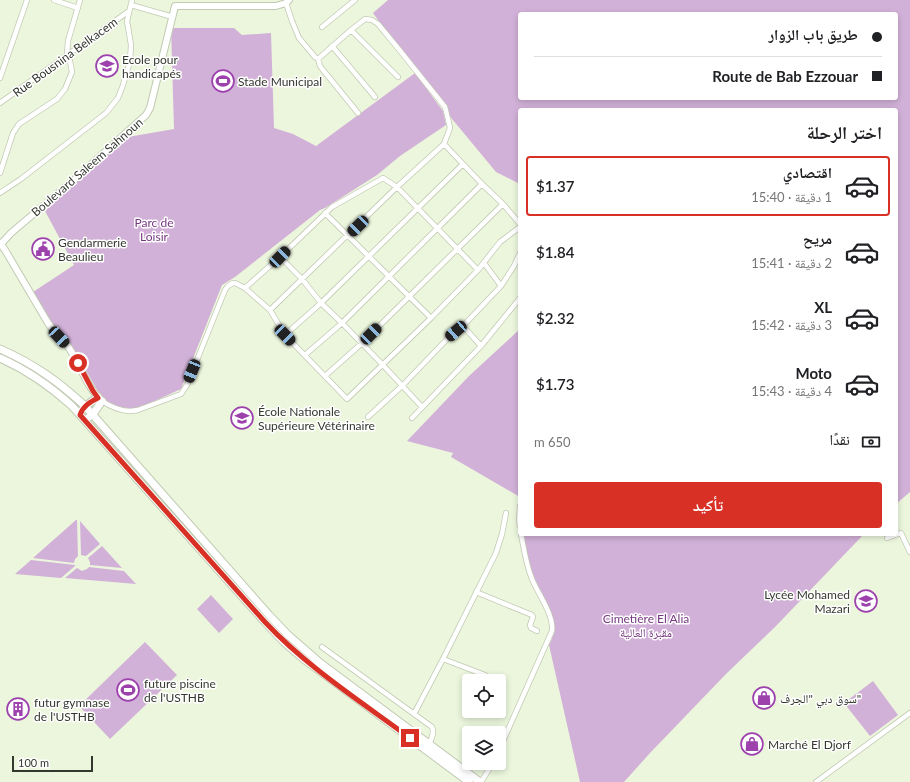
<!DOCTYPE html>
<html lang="ar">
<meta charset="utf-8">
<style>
:root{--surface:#fff;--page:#f2f2f2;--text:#202124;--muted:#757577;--line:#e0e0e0;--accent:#d93025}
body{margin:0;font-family:Lato,"Noto Naskh Arabic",sans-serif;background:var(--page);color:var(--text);direction:rtl;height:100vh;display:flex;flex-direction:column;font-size:15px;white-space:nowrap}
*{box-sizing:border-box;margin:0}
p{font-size:13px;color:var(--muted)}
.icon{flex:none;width:22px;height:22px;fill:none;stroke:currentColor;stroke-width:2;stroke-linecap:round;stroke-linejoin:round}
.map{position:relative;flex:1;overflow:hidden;direction:ltr}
.side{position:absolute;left:518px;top:108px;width:380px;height:428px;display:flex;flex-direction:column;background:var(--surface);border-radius:4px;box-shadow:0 2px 6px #0003;direction:rtl}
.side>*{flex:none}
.hud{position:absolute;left:518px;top:12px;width:380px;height:88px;border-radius:4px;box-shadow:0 2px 6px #0003;direction:rtl;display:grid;align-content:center;height:88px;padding:0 16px;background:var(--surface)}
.tools{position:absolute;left:462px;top:674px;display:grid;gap:8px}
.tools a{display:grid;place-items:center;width:44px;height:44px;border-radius:4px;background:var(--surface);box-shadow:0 2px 6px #0003;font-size:20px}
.scale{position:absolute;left:12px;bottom:10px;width:81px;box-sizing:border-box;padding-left:4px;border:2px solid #35382f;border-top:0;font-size:11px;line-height:14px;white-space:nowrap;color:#35382f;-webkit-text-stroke:3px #fff;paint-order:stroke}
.end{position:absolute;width:18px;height:18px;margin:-9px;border:5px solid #d93025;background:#fff;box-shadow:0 0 0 2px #fff}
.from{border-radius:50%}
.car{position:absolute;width:12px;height:24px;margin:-12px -6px;border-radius:5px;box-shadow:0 0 3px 1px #0007;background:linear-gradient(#222 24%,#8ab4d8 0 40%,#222 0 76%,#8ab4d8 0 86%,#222 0)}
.hud b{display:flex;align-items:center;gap:14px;height:38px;font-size:15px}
.hud b+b{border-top:1px solid var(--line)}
.hud i{width:10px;height:10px;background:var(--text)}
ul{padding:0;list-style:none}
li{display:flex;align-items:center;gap:12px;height:60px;margin:0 8px 6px;padding:0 8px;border:2px solid transparent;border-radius:4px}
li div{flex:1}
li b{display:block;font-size:15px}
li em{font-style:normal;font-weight:600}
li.active{border-color:var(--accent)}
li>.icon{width:36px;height:36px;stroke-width:1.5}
h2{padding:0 16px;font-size:18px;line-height:48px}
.pay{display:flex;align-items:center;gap:10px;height:44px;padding:0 16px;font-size:15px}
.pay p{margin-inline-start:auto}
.cta{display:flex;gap:8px;margin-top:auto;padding:8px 16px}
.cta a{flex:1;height:46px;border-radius:4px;background:var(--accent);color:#fff;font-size:16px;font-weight:600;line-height:46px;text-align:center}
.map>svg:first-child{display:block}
.green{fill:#d2b1d8;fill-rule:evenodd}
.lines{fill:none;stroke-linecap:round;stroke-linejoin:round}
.street-casing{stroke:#c1cab3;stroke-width:6}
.secondary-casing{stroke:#c1cab3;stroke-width:8}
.primary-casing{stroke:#c1cab3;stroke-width:9}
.street{stroke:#fff;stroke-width:4.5}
.secondary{stroke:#fff;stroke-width:6}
.primary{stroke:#fff;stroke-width:7}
.route{stroke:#d93025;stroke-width:5}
.labels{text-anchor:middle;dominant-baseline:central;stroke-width:3;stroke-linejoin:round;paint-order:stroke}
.street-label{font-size:12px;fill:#35382f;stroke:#fff}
.poi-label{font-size:12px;fill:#35382f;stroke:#fff;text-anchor:start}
.park-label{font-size:12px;fill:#753880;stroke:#fff}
</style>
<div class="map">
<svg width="910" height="782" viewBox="0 0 910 782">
<rect width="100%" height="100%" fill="#ecf6dd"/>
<!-- green -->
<path class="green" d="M388,0H910V492L896,504V110H520V184L496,172L428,90L373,13ZM520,14H896V98H520Z
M171,28H234L242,35L271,33L274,128L293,134L316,146L415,73L443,111L446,125L400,156L377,175L325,208L320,210L235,277L222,285L181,389L139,408L126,411L104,401L67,339L59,337L33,292L74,265L45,211L122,138L174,129Z
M519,330H520V497L451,457L453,453L407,441L469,376Z
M76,520H77L78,556L75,559L74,563L33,558Z
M80,521L100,544L86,556L81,555Z
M523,534H864L776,626L726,674L650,753L624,782H580L549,645C553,638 554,632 554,624L531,574Z
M102,546L122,568L90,565V562L88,558Z
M31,560L75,565V566L61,578L15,574Z
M89,567L124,571L136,584L65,578L77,568L82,571L87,569Z
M211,595L233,619L219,633L197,609Z
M145,642L177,675L110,739L79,706Z
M873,681L898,715L870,736L844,703Z"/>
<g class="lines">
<!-- street casing -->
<g class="street-casing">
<path id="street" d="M54,0L78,8
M131,5L173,17
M322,27L355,0
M351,30L398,77
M332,46L375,97
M318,59L320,66L323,70L358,113
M0,78L27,0
M0,103L129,11
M444,144L482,184L503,204L520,224
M0,173L13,133L19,124L57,99L65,89L72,72L70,61L67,54L68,41L80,0
M0,193L21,179L106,113L118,98L123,85L130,61L131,45L127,21L132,0
M325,213L431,318
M280,257L302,279L321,303L342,323L382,364L422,407
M484,263L501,286
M245,288L280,257L332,207L383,178L397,187L478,270
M270,310L397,187L444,144L450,128L448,119L445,107L397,47L378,24L372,20L365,19L351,30L318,59L315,57L299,38L292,21L286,3
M463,326L481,346
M285,335L321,303L463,164
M305,355L342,323L482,184
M325,376L361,344L503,204
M102,401C114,409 125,413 138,410L181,394L187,385L225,290L228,286L233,283H235L245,288L270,310L285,335L347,399L431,318L478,270L500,242L520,227
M368,417L403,385L450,336L463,326L501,286L514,266L520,253
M412,418L481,346L520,298
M520,506L519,521L520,526
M887,538L901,533L910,552
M476,592L532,615L533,617L530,625L531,628L537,631
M322,647L432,727C435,733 431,739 429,745
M443,659L485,675
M414,714L443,659L496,553L502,534L506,513
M499,750L552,631C554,615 538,594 532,579C526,565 524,549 521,534
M481,782L493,763
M816,782L910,713"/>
</g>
<!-- secondary casing -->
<g class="secondary-casing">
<path id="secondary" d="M0,243L5,250L48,323C54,332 63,339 69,348C80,364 86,386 100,399
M1,244L11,233L75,179L146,115L150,108L175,6H276L286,3L289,0"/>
</g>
<!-- primary casing -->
<g class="primary-casing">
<path id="primary" d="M0,349C34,364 58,381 85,406L269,615L288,635L319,662L480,782
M0,358C27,370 50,386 72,406L265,622L284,642L305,660L469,782
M82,410L87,405L98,397
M89,417L93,414L102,401"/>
</g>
<!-- street -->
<use href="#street" class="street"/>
<!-- secondary -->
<use href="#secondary" class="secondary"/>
<!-- primary -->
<use href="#primary" class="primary"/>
</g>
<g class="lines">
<!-- route -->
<path class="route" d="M78,363L93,391L98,398C90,402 83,406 80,415L265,622C307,667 360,701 410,738"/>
</g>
<!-- icons -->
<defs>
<g id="school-ring" transform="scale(1.15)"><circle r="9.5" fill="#fff" stroke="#9d42ad" stroke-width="1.5"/><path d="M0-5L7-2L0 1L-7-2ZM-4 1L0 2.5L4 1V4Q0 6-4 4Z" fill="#9d42ad"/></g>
<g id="stadium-ring" transform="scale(1.15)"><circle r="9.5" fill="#fff" stroke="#9d42ad" stroke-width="1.5"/><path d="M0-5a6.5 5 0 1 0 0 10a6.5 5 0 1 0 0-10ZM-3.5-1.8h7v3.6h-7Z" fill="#9d42ad"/></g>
<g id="civic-ring" transform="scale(1.15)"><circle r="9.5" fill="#fff" stroke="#9d42ad" stroke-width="1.5"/><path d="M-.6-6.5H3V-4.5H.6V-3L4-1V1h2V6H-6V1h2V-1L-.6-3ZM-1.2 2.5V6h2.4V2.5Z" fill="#9d42ad"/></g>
<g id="university-ring" transform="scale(1.15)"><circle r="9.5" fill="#fff" stroke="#9d42ad" stroke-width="1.5"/><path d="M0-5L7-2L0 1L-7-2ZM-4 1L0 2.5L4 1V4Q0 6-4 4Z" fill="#9d42ad"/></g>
<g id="shop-ring" transform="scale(1.15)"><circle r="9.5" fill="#fff" stroke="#9d42ad" stroke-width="1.5"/><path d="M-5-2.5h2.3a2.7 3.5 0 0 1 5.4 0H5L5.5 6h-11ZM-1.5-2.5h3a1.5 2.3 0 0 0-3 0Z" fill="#9d42ad"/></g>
<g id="building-ring" transform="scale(1.15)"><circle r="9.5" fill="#fff" stroke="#9d42ad" stroke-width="1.5"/><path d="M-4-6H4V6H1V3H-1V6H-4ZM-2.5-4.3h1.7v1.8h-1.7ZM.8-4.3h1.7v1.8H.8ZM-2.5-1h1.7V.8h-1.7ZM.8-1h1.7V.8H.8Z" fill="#9d42ad"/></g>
</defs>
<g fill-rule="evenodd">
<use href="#school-ring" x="107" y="66"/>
<use href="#stadium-ring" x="223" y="81"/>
<use href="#civic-ring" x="43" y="249"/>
<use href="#university-ring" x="242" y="418"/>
<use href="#school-ring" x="866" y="601"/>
<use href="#stadium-ring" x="128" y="690"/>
<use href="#shop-ring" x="764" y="698"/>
<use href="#building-ring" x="18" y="709"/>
<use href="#shop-ring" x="752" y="744"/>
</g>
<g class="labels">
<!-- street labels -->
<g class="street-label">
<text transform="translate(65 57) rotate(-36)">Rue Bousnina Belkacem</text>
<text transform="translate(87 167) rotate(-41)">Boulevard Saleem Sahnoun</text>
</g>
<!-- poi labels -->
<g class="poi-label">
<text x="122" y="59">Ecole pour<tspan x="122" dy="14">handicapés</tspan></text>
<text x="238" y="81">Stade Municipal</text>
<text x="58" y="242">Gendarmerie<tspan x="58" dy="14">Beaulieu</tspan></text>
<text x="258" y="411">École Nationale<tspan x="258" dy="14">Supérieure Vétérinaire</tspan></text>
<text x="850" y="594" text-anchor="end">Lycée Mohamed<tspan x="850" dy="14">Mazari</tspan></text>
<text x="144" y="683">future piscine<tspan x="144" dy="14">de l'USTHB</tspan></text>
<text x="780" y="698">سوق دبي "الجرف"</text>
<text x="34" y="702">futur gymnase<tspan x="34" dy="14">de l'USTHB</tspan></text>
<text x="768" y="744">Marché El Djorf</text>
</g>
<!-- park labels -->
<g class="park-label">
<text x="154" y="222">Parc de<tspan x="154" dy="14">Loisir</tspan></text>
<text x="646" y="618">Cimetière El Alia<tspan x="646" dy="14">مقبرة العالية</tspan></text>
</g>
</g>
</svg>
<div class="tools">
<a><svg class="icon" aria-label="locate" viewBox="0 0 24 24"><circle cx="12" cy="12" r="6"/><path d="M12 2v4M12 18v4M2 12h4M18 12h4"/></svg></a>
<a><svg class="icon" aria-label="layers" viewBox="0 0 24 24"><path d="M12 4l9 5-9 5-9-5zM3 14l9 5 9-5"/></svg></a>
</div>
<div class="scale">100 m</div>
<i class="end from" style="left:78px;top:363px"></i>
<i class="end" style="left:410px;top:738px"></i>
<i class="car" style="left:358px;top:226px;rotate:226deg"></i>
<i class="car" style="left:280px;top:257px;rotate:45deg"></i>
<i class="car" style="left:456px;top:331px;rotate:229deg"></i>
<i class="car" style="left:371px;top:334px;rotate:45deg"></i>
<i class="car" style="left:285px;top:335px;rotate:136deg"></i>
<i class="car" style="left:59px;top:337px;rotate:137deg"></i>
<i class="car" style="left:192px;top:371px;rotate:202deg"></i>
<div class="hud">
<b><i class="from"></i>طريق باب الزوار</b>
<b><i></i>Route de Bab Ezzouar</b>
</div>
<section class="side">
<h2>اختر الرحلة</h2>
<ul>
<li class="active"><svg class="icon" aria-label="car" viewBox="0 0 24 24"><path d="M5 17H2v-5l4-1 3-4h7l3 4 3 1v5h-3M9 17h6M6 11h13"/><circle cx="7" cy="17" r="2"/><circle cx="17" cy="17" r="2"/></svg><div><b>اقتصادي</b><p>1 دقيقة · 15:40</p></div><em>$1.37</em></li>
<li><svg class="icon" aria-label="car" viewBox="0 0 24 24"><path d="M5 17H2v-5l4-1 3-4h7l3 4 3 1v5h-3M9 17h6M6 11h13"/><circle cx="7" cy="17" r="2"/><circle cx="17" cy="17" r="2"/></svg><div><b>مريح</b><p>2 دقيقة · 15:41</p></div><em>$1.84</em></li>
<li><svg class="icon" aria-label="car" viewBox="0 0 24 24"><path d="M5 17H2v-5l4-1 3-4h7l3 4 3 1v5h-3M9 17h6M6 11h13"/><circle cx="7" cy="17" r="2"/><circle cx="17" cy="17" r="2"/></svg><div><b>XL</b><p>3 دقيقة · 15:42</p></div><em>$2.32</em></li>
<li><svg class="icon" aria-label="car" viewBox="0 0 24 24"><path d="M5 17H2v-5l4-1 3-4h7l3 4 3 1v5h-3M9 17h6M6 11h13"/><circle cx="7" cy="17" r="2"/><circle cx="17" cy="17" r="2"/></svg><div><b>Moto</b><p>4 دقيقة · 15:43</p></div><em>$1.73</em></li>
</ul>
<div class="pay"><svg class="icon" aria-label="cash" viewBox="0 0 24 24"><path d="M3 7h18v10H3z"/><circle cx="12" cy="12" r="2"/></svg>نقدًا<p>650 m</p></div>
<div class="cta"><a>تأكيد</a></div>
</section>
</div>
